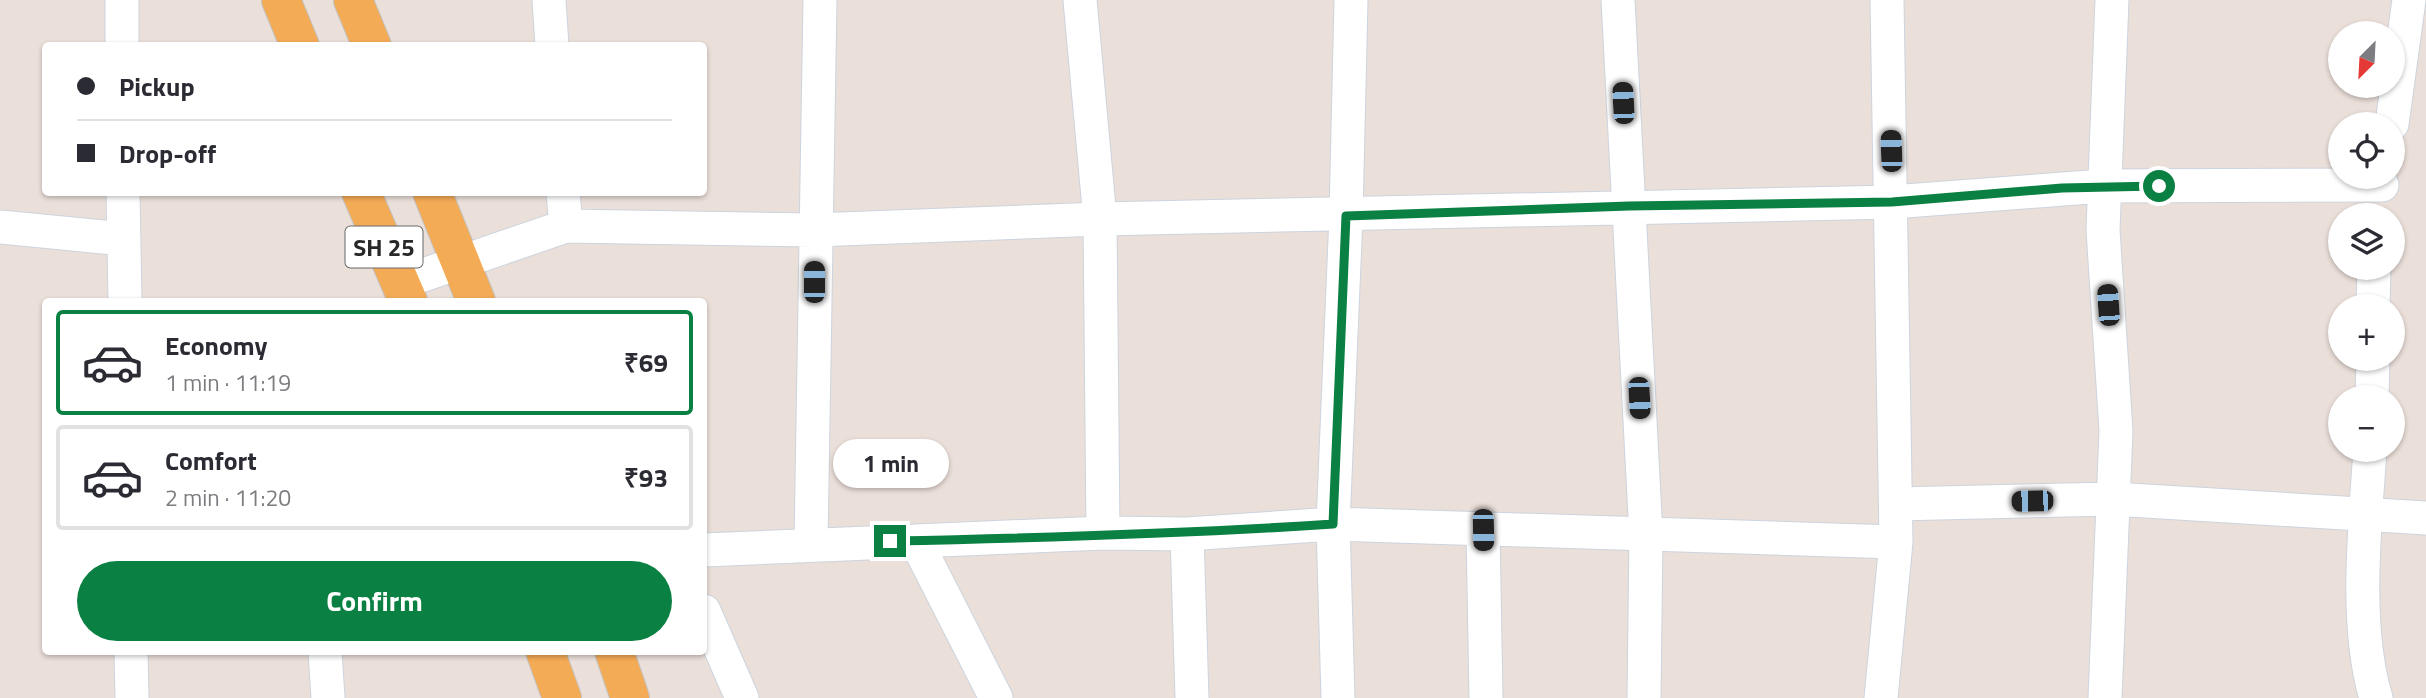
<!DOCTYPE html>
<meta charset="utf-8">
<style>
:root{--surface:#fff;--page:#f2f2f3;--text:#2b2b33;--muted:#7c7c81;--line:#e1e1e2;--accent:#0b8043}
body{margin:0;font-family:"Titillium Web",sans-serif;background:var(--page);color:var(--text);height:100vh;display:flex;flex-direction:column;font-size:26px;white-space:nowrap}
*{box-sizing:border-box;margin:0}
p{font-size:23px;color:var(--muted)}
.icon{flex:none;width:38px;height:38px;fill:none;stroke:currentColor;stroke-width:2;stroke-linecap:round;stroke-linejoin:round}
.map{position:relative;flex:1;overflow:hidden}
.side{position:absolute;left:42px;top:298px;width:665px;height:357px;display:flex;flex-direction:column;background:var(--surface);border-radius:7px;box-shadow:0 2px 5px #0004}
.side>*{flex:none}
.top-card{position:absolute;left:42px;top:42px;width:665px;height:154px;border-radius:7px;box-shadow:0 2px 5px #0004;display:grid;align-content:center;height:154px;padding:0 35px;background:var(--surface)}
.needle{width:46px;rotate:204deg}
.tools{position:absolute;left:2328px;top:21px;display:grid;gap:14px}
.tools a{display:grid;place-items:center;width:77px;height:77px;border-radius:50%;background:var(--surface);box-shadow:0 2px 5px #0004;font-size:35px}
.end{position:absolute;width:32px;height:32px;margin:-16px;border:9px solid #0b8043;background:#fff;box-shadow:0 0 0 4px #fff}
.from{border-radius:50%}
.bubble{position:absolute;height:49px;border-radius:24px;background:var(--surface);box-shadow:0 2px 5px #0004;font-size:23px;font-weight:700;line-height:49px;text-align:center}
.car{position:absolute;width:21px;height:42px;margin:-21px -10px;border-radius:9px;box-shadow:0 0 5px 2px #0007;background:linear-gradient(#222 24%,#8ab4d8 0 40%,#222 0 76%,#8ab4d8 0 86%,#222 0)}
.top-card b{display:flex;align-items:center;gap:24px;height:66px;font-size:26px}
.top-card b+b{border-top:2px solid var(--line)}
.top-card i{width:18px;height:18px;background:var(--text)}
ul{padding:12px 0 0;list-style:none}
li{display:flex;align-items:center;gap:21px;height:105px;margin:0 14px 10px;padding:0 21px;border:4px solid var(--line);border-radius:7px}
li div{flex:1}
li b{display:block;font-size:26px}
li em{font-style:normal;font-weight:700}
li.active{border-color:var(--accent)}
li>.icon{width:63px;height:63px;stroke-width:1.5}
.button{display:flex;gap:14px;margin-top:auto;padding:14px 35px}
.button a{flex:1;height:80px;border-radius:42px;background:var(--accent);color:#fff;font-size:28px;font-weight:700;line-height:80px;text-align:center}
.map>svg:first-child{display:block}
.lines{fill:none;stroke-linecap:round;stroke-linejoin:round}
.minor-casing{stroke:#ccd4de;stroke-width:35}
.primary-casing{stroke:#c3c3c3;stroke-width:40}
.minor{stroke:#fff;stroke-width:33}
.primary{stroke:#f4ab56;stroke-width:38}
.route{stroke:#0b8043;stroke-width:9}
.labels{text-anchor:middle;dominant-baseline:central;stroke-width:5;stroke-linejoin:round;paint-order:stroke}
.shield{fill:#fff;stroke:#686868;stroke-width:2}
.shield-label{font-size:24px;font-weight:bold;fill:#282828}
</style>
<div class="map">
<svg width="2426" height="698" viewBox="0 0 2426 698">
<rect width="100%" height="100%" fill="#ebdfd9"/>
<g class="lines">
<!-- minor casing -->
<g class="minor-casing">
<path id="minor" d="M122,0V46
M549,0L552,46
M1080,0L1100,219L1103,533
M1618,0L1646,535L1644,698
M2392,124L2409,0
M123,192L125,301
M563,192L566,226
M0,227L124,239
M400,283L566,226L814,230L1100,219L1892,202L2103,186L2382,185
M2373,306L2374,268
M2372,397L2373,359
M2370,450C2365,526 2354,625 2376,698
M1896,504L2113,499L2426,518
M1483,530L1486,698
M1187,534L1192,698
M916,541L1103,533L1187,534L1333,524L1896,542
M811,543L820,0
M704,550L916,541L996,698
M704,611L742,698
M131,651L132,698
M325,651L328,698
M1338,698L1333,524L1346,216L1351,0
M1881,698L1896,542L1887,0
M2105,698L2116,431L2103,230L2112,0"/>
</g>
<!-- primary casing -->
<g class="primary-casing">
<path id="primary" d="M281,0L300,46
M353,0L372,46
M361,192L408,301
M432,192L476,301
M545,651L562,698
M614,651L630,698"/>
</g>
<!-- minor -->
<use href="#minor" class="minor"/>
<!-- primary -->
<use href="#primary" class="primary"/>
</g>
<g class="lines">
<!-- route -->
<path class="route" d="M890,541C1037,538 1186,534 1333,524L1346,216L1629,206L1892,202L2062,188L2159,186"/>
</g>
<g class="labels">
<!-- shield labels -->
<rect class="shield" x="345.5" y="226.5" width="77" height="41" rx="5"/>
<g class="shield-label">
<text x="384" y="247">SH 25</text>
</g>
</g>
</svg>
<div class="tools">
<a><svg class="needle" viewBox="-14 -14 28 28"><path d="M0-13l5 13h-10z" fill="#e53935"/><path d="M0 13l5-13h-10z" fill="#7c7c81"/></svg></a>
<a><svg class="icon" aria-label="locate" viewBox="0 0 24 24"><circle cx="12" cy="12" r="6"/><path d="M12 2v4M12 18v4M2 12h4M18 12h4"/></svg></a>
<a><svg class="icon" aria-label="layers" viewBox="0 0 24 24"><path d="M12 4l9 5-9 5-9-5zM3 14l9 5 9-5"/></svg></a>
<a>+</a>
<a>−</a>
</div>
<i class="end from" style="left:2159px;top:186px"></i>
<i class="end" style="left:890px;top:541px"></i>
<div class="bubble" style="left:833px;top:439px;width:116px">1 min</div>
<i class="car" style="left:1623px;top:103px;rotate:357deg"></i>
<i class="car" style="left:1891px;top:151px;rotate:358deg"></i>
<i class="car" style="left:814px;top:282px;rotate:0deg"></i>
<i class="car" style="left:2108px;top:305px;rotate:356deg"></i>
<i class="car" style="left:1639px;top:398px;rotate:177deg"></i>
<i class="car" style="left:2032px;top:501px;rotate:269deg"></i>
<i class="car" style="left:1483px;top:530px;rotate:179deg"></i>
<div class="top-card">
<b><i class="from"></i>Pickup</b>
<b><i></i>Drop-off</b>
</div>
<section class="side">
<ul>
<li class="active"><svg class="icon" aria-label="car" viewBox="0 0 24 24"><path d="M5 17H2v-5l4-1 3-4h7l3 4 3 1v5h-3M9 17h6M6 11h13"/><circle cx="7" cy="17" r="2"/><circle cx="17" cy="17" r="2"/></svg><div><b>Economy</b><p>1 min · 11:19</p></div><em>₹69</em></li>
<li><svg class="icon" aria-label="car" viewBox="0 0 24 24"><path d="M5 17H2v-5l4-1 3-4h7l3 4 3 1v5h-3M9 17h6M6 11h13"/><circle cx="7" cy="17" r="2"/><circle cx="17" cy="17" r="2"/></svg><div><b>Comfort</b><p>2 min · 11:20</p></div><em>₹93</em></li>
</ul>
<div class="button"><a>Confirm</a></div>
</section>
</div>
